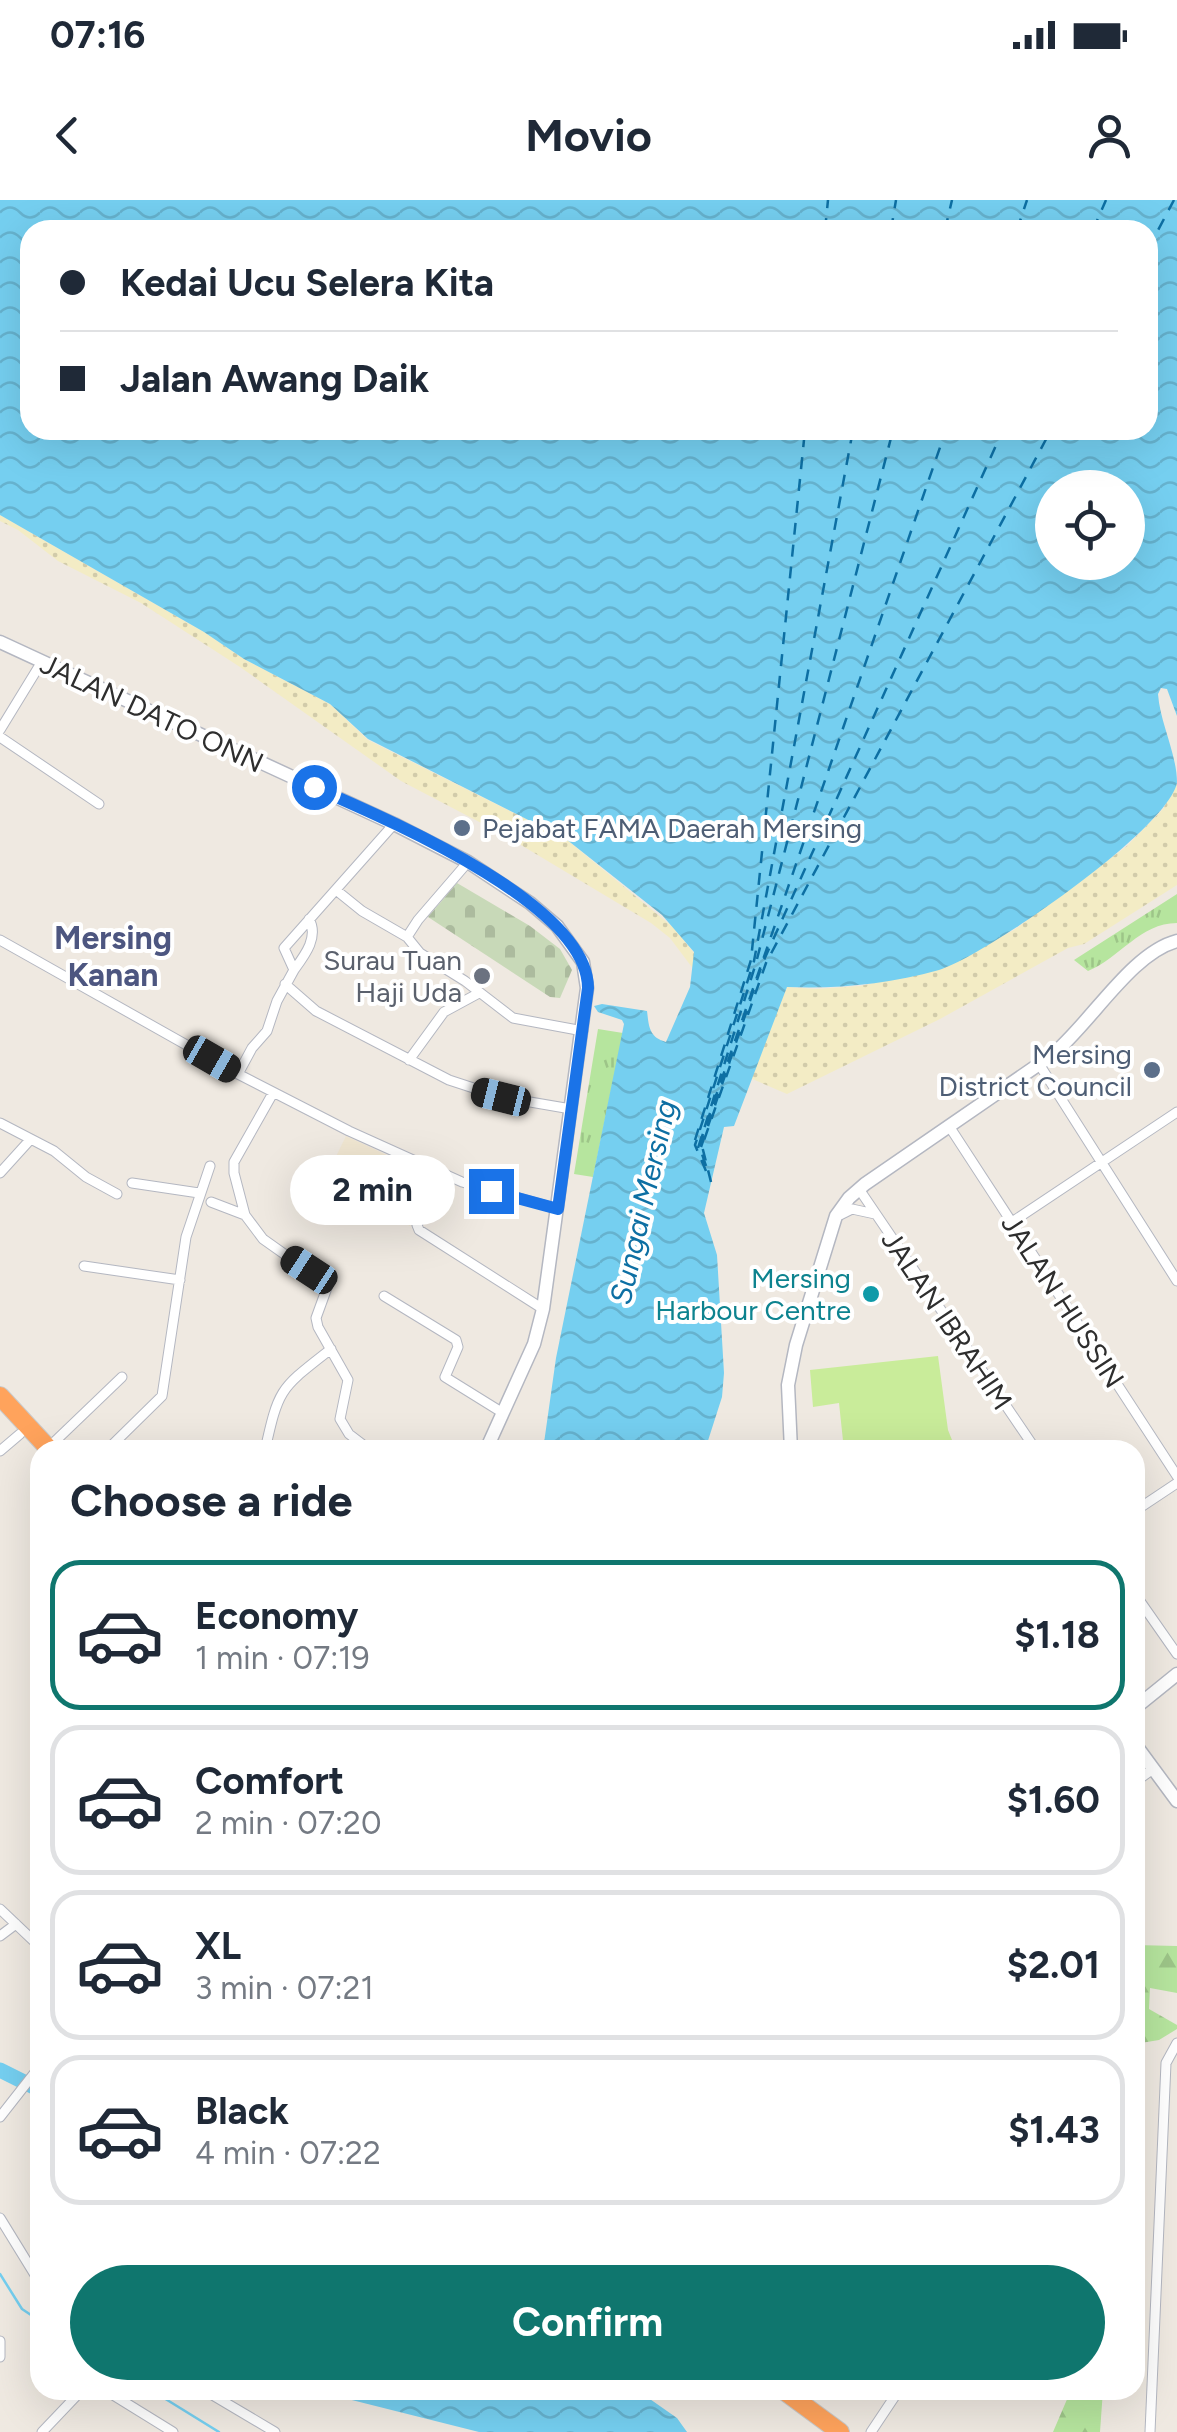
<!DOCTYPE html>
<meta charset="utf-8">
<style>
:root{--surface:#fff;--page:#f6f6f7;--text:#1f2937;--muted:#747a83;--line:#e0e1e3;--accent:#0f766e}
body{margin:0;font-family:Figtree,sans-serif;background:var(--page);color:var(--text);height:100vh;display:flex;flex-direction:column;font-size:38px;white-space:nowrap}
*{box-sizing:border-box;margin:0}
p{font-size:32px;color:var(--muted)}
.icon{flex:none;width:55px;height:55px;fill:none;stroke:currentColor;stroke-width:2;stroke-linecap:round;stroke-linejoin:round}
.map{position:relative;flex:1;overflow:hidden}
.drawer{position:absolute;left:30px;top:1240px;width:1115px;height:960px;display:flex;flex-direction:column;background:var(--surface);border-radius:30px;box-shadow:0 10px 40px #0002}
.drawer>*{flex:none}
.hud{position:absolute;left:20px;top:20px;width:1138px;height:220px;border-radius:30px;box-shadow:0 10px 40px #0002;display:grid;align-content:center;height:220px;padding:0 40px;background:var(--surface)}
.buttons{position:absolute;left:1035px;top:270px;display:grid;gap:20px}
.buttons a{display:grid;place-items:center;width:110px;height:110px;border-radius:50%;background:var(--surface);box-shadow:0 10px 40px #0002;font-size:50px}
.end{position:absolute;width:45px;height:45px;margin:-22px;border:12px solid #1a73e8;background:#fff;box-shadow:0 0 0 5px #fff}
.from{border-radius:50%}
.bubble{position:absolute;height:70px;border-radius:35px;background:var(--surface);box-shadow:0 10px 40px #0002;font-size:32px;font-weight:700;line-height:70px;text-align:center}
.car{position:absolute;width:30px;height:60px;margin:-30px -15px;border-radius:12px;box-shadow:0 0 8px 2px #0007;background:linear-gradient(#222 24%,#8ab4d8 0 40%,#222 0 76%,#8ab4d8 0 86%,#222 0)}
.hud b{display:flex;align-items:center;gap:35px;height:95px;font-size:38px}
.hud b+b{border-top:2px solid var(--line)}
.hud i{width:25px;height:25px;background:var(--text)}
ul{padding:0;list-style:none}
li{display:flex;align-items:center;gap:30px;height:150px;margin:0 20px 15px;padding:0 20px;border:5px solid var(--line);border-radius:30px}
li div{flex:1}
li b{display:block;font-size:38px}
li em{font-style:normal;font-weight:700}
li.active{border-color:var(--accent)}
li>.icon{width:90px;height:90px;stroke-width:1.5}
h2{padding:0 40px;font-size:45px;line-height:120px}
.action{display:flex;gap:20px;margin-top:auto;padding:20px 40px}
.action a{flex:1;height:115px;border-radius:60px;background:var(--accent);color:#fff;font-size:40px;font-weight:700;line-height:115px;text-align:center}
.status{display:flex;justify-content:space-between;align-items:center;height:70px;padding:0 50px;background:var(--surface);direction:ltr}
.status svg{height:28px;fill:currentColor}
header{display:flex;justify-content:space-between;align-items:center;height:130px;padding:0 40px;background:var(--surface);font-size:45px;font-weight:700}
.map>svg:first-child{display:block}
.education{fill:#f0e6d1}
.forest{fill:url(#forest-firs)}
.sand{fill:url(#sand-dots)}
.cemetery{fill:url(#cemetery-stones)}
.park{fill:url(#park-tufts)}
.pitch{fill:#c9ec9a}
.water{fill:url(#water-waves);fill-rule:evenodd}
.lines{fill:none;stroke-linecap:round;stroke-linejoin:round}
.stream{stroke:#75cff0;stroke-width:2.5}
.river{stroke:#75cff0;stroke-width:15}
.ferry{stroke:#0d6fa3;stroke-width:2.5;stroke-dasharray:12 10;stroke-linecap:butt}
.street-casing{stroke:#b4b7c1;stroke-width:11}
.secondary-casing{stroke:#b4b7c1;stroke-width:15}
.highway-casing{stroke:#c9c9c9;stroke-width:20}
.street{stroke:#fff;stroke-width:9}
.secondary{stroke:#fff;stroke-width:12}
.highway{stroke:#ffa35c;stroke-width:18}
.route{stroke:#1a73e8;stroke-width:12}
.service-dot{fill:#5c6f8a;stroke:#fff;stroke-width:4}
.worship-dot{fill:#6b7280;stroke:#fff;stroke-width:4}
.culture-dot{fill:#0f9aa8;stroke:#fff;stroke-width:4}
.labels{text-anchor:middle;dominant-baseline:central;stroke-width:8;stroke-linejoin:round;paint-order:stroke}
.street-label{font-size:28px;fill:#2e2e2e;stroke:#fff}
.service-label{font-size:28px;fill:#4e5e75;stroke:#fff;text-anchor:start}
.worship-label{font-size:28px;fill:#5b616d;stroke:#fff;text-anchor:end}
.culture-label{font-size:28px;fill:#0d838f;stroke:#fff;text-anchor:end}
.water-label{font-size:30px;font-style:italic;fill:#0d6fa3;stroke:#fff}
.quarter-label{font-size:32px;font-weight:bold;fill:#4d5680;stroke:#fff}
</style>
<div class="status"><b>07:16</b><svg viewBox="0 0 49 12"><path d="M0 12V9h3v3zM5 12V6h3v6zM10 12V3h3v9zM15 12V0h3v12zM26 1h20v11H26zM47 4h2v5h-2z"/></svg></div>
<header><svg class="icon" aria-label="back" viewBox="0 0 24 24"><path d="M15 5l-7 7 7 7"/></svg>Movio<svg class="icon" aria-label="person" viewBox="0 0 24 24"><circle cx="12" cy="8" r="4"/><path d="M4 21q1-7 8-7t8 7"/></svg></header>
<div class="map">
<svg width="1177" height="2232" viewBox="0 0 1177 2232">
<defs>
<pattern id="forest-firs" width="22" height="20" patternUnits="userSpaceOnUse" patternTransform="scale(2.5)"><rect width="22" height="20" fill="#b6e59e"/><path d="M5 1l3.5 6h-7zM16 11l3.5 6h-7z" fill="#9dc588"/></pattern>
<pattern id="sand-dots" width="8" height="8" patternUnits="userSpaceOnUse" patternTransform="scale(2.5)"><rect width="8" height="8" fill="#f3ecc5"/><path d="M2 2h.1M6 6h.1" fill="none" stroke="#d1cbaa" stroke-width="1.8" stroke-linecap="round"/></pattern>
<pattern id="cemetery-stones" width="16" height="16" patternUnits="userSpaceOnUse" patternTransform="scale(2.5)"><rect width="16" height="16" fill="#c8d9b8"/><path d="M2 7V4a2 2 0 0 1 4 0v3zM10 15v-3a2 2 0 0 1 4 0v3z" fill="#acbb9e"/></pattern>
<pattern id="park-tufts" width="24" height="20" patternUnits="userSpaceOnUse" patternTransform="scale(2.5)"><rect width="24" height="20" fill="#b6e59e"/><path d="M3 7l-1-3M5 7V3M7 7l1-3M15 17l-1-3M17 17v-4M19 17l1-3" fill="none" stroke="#9dc588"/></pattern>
<pattern id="water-waves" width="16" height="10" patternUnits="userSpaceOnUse" patternTransform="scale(2.5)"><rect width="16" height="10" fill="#75cff0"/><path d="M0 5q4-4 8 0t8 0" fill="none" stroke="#66b2ce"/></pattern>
</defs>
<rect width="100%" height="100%" fill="#efe9e1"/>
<!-- education -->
<path class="education" d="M346,936L434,977L410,1026L325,979Z"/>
<!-- forest -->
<path class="forest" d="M1135,1745L1177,1746V1793L1150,1788L1149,1809L1177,1825V1829L1159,1840L1135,1844Z
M1071,2190H1103L1100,2232H1053Z"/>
<!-- sand -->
<path class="sand" d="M0,315L204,432L244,459L330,504L368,540L566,639L674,728L694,753V770L670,738L651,723L506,636L401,581L240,467L141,403L58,361L18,330L0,321Z
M1177,583V685L1084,744L1068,748L940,819L787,894L750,878L787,787L816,789L860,786L940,769L1014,730L1127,646L1163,609Z"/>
<!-- cemetery -->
<path class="cemetery" d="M457,683L530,726L560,749L572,770L560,798L550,797L428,717Z"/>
<!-- park -->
<path class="park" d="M1177,694V723C1140,723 1120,758 1088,771L1074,760Z
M598,829L623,833L593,977L574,974Z"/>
<!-- pitch -->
<path class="pitch" d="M938,1156L948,1230L956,1250H844L839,1203L813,1207L810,1170Z"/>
<!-- water -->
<path class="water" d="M0,0H1177V516L1167,489L1161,488L1158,494C1160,523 1177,554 1177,583C1167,630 985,756 939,770C889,784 839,789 787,787L734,926L724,927L704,1013L717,1055L724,1173L722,1197L705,1250H543L556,1158L624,824L622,820L598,812L594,806L602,804L647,811C649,827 649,837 666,842L690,787L694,752L662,715L566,639L368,539L330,504L244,459L204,432L0,315ZM1148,30V230H30V30ZM1052,288H1128V362H1052Z
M312,2190H637L677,2218L687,2232H479Z"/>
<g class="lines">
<!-- stream -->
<path class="stream" d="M0,2074L22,2109L40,2121
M151,2190L219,2232"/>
<!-- river -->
<path class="river" d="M0,1870L40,1890"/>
<!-- ferry -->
<path class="ferry" d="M825,30L828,0
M891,30L896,0
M945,30L952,0
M1017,30L1027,0
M1093,30L1106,0
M1148,49L1174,0
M695,940L751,760L805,230
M701,947L763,762L1003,230
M698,948L756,763L893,230
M706,966L699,945L946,230
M706,971L695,945L754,761L853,230
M711,982L702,946L766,763L1051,230"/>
<!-- street casing -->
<g class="street-casing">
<path id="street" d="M0,530L41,463
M0,537L99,604
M336,690L362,711L407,737L420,753L465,781L513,818L583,831
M407,737L418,720L468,662
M0,740L238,874L349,931L462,982L558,1009
M294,770C305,755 319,737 309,719
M285,784L316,811L449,880L501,897L571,909
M409,860L444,812L479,793
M1039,864L1177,1081
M238,874L252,848L267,831L277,801L294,770L284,748L394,624
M273,893L234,962V973L245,1015L263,1039L328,1085L316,1118L318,1127L348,1180L340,1219L349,1234L370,1250
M0,923L54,951L86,977L117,994
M949,926L1177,1276
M0,973L29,941
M440,973L417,1025L419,1030L543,1109
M132,983L199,993
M859,989L1036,1250
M211,1002L245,1015
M840,1015L852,1009L875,1014
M1012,1022L1177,912
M84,1066L180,1080
M384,1096L456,1140L458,1147L445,1177L503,1213
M48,1248L122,1177
M107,1250L162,1196L186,1037L210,966
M265,1250C279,1187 280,1189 331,1149
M0,1251L20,1234
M1135,1311L1177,1283
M1135,1394L1177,1454
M1135,1582L1153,1569
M0,1709L40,1747
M0,1736L16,1724
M0,1917L40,1866
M0,2018L40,2083
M0,2141V2157
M105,2190L173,2232
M204,2190L275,2232
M42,2232L82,2190
M871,2232L899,2190
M1150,2232L1166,1863L1177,1843"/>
</g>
<!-- secondary casing -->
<g class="secondary-casing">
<path id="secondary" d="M0,442L394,624L468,662L530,703L557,726L583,762L587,788L543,1109L534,1144L486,1250
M791,1250L788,1185L796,1145L836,1016L849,998L865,984L1051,856C1091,823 1131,753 1177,741
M1135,1508L1177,1474
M1135,1544L1177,1601"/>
</g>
<!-- highway casing -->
<g class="highway-casing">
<path id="highway" d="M0,1196L50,1250
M783,2190L840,2232"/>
</g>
<!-- street -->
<use href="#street" class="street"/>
<!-- secondary -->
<use href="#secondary" class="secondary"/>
<!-- highway -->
<use href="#highway" class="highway"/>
</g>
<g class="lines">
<!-- route -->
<path class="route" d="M314,587C382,617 588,703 588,788L558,1009L491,991"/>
</g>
<!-- markers -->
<g class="service-dot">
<circle cx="462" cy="628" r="10"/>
<circle cx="1152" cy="870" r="10"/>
</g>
<circle class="worship-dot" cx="482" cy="776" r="10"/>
<circle class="culture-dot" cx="871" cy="1094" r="10"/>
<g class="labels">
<!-- street labels -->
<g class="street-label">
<text transform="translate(152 513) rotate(25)">JALAN DATO ONN</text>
<text transform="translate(1063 1101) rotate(57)">JALAN HUSSIN</text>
<text transform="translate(947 1120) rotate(56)">JALAN IBRAHIM</text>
</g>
<!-- service labels -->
<g class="service-label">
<text x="482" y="628">Pejabat FAMA Daerah Mersing</text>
<text x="1132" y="854" text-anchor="end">Mersing<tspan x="1132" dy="32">District Council</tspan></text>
</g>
<!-- worship labels -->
<g class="worship-label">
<text x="462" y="760">Surau Tuan<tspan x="462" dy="32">Haji Uda</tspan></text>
</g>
<!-- culture labels -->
<g class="culture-label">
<text x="851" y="1078">Mersing<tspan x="851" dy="32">Harbour Centre</tspan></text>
</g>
<!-- water labels -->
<g class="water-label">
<text transform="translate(643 1002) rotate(-77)">Sungai Mersing</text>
</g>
<!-- quarter labels -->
<g class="quarter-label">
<text x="113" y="738">Mersing<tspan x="113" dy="37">Kanan</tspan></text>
</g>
</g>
</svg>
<div class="buttons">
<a><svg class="icon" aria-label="locate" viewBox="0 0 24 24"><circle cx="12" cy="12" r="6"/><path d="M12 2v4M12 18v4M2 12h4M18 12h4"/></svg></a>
</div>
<i class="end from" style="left:314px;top:587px"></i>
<i class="end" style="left:491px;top:991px"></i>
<div class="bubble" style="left:290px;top:955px;width:165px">2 min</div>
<i class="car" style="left:212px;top:859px;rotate:120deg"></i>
<i class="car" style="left:501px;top:897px;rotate:284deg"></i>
<i class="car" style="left:309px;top:1070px;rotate:303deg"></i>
<div class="hud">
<b><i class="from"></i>Kedai Ucu Selera Kita</b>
<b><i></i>Jalan Awang Daik</b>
</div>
<section class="drawer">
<h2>Choose a ride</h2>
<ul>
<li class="active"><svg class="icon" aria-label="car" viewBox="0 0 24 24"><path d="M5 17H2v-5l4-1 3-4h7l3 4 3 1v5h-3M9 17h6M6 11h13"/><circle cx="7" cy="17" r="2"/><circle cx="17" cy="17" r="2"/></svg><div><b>Economy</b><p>1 min · 07:19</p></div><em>$1.18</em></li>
<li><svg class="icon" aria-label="car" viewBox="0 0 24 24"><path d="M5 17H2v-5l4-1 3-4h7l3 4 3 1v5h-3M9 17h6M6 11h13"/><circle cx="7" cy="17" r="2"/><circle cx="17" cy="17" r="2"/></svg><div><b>Comfort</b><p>2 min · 07:20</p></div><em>$1.60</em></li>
<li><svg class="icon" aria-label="car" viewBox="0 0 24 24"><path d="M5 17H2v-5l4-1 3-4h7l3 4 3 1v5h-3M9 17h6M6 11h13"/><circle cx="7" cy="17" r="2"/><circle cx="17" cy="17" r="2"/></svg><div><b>XL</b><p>3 min · 07:21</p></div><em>$2.01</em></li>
<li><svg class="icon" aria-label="car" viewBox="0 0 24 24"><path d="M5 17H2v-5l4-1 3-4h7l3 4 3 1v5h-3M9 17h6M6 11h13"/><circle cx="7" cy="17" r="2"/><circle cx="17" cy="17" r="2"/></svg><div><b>Black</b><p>4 min · 07:22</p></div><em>$1.43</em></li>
</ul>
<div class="action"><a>Confirm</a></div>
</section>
</div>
